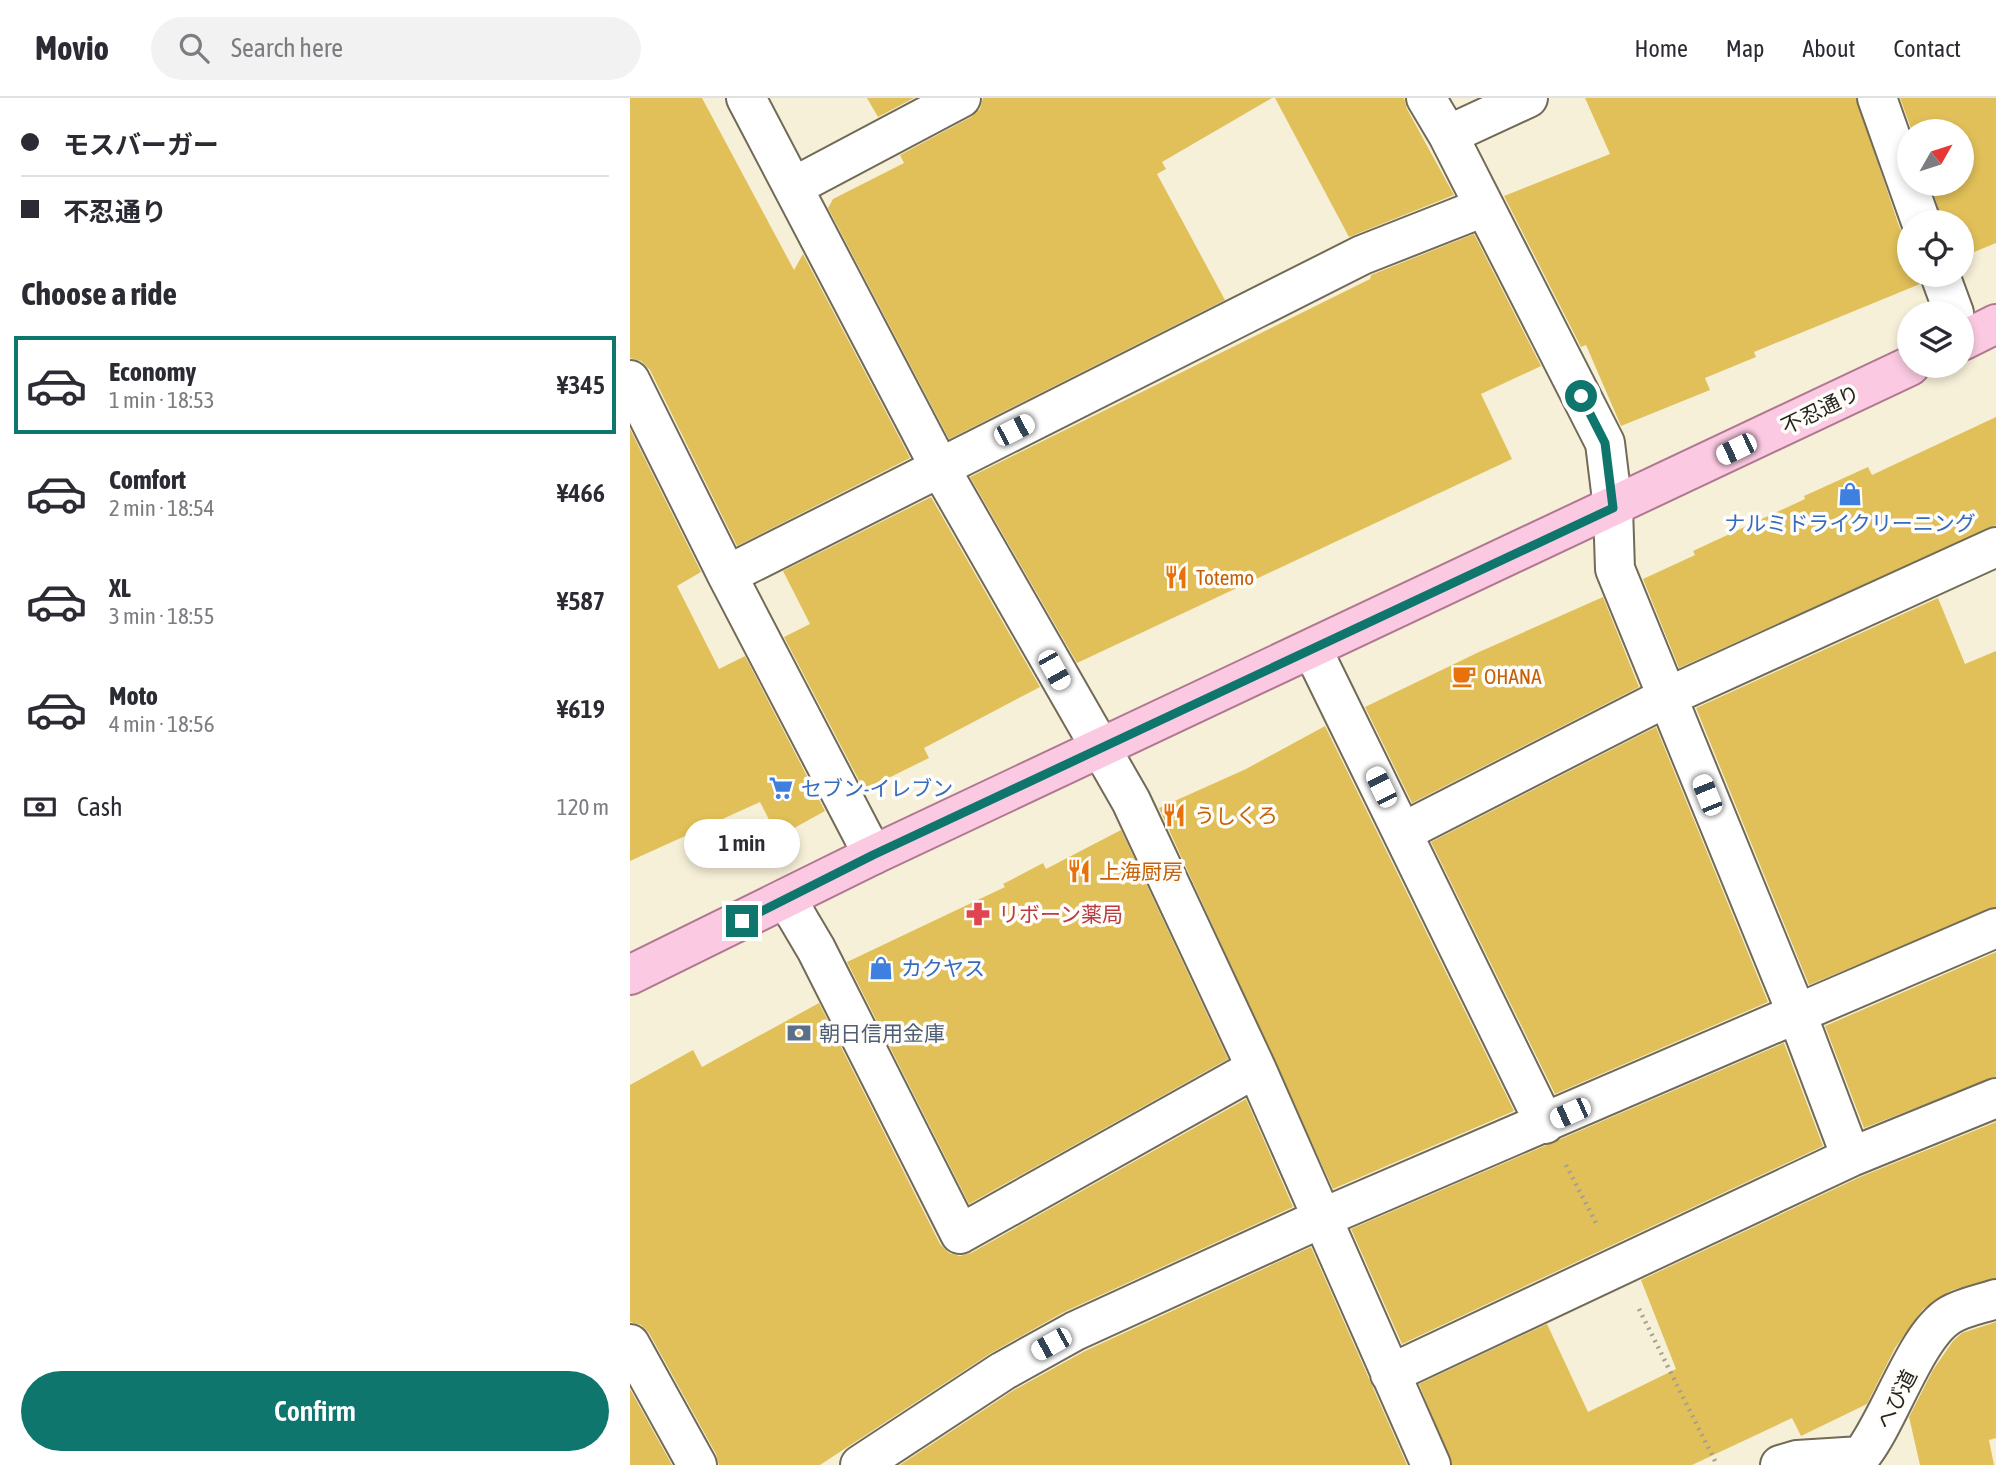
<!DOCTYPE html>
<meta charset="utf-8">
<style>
:root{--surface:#fff;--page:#f2f2f3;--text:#2b2b33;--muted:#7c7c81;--line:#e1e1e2;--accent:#0f766e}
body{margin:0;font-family:"Asap Condensed","Noto Sans JP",sans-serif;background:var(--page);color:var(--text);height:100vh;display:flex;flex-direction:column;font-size:26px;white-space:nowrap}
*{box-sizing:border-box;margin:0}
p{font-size:23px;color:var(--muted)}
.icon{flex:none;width:38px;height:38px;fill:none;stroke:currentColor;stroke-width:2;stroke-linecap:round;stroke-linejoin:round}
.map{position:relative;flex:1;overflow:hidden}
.side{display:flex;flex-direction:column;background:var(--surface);width:630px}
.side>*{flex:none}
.hud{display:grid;align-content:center;height:154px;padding:0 21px;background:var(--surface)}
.needle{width:46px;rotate:51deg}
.tools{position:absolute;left:1267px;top:21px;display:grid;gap:14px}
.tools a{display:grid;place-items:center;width:77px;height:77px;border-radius:50%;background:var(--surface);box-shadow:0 4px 10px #0003;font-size:35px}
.end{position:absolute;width:32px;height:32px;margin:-16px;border:9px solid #0f766e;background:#fff;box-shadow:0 0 0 4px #fff}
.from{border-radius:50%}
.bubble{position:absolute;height:49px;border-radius:24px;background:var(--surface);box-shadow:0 4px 10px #0003;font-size:23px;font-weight:600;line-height:49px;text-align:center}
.car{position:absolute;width:21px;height:42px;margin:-21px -10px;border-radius:9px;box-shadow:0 0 5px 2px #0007;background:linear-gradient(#fff 24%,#345 0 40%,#fff 0 76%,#345 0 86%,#fff 0)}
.hud b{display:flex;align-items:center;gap:24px;height:66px;font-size:26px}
.hud b+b{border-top:2px solid var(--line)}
.hud i{width:18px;height:18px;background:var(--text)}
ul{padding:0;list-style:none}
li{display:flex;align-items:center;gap:21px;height:98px;margin:0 14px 10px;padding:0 7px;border:4px solid transparent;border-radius:0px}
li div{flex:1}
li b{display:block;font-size:26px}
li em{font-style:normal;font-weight:600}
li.selected{border-color:var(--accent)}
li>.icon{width:63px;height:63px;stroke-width:1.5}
h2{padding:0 21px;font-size:32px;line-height:84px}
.pay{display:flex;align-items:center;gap:18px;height:77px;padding:0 21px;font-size:26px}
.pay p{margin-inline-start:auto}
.primary-button{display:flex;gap:14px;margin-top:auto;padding:14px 21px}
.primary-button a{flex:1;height:80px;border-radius:42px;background:var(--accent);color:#fff;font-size:28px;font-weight:600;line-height:80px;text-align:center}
header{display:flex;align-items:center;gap:42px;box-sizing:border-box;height:98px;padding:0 35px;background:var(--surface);border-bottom:2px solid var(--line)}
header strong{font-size:33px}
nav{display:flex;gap:38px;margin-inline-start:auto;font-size:24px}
.search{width:490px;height:63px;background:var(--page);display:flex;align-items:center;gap:18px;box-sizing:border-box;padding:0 24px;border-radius:38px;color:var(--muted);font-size:26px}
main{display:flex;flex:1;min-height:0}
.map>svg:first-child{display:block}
.building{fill:#e1c059}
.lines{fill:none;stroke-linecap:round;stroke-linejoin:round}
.minor-casing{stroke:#706a56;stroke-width:42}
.major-casing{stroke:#af7890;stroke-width:42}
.path{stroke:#a5a08f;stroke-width:4.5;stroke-dasharray:2 5;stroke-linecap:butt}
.minor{stroke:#fff;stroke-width:38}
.major{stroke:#fbcae2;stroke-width:38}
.route{stroke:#0f766e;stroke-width:9}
.labels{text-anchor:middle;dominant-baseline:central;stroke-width:7;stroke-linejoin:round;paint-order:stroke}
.street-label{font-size:21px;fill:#26241c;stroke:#fffdf9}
.shop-label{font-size:21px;fill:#366cbe;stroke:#fffdf9;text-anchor:start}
.food-label{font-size:21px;fill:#c56008;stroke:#fffdf9;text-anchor:start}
.health-label{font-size:21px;fill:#be3a42;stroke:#fffdf9;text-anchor:start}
.service-label{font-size:21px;fill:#4e5e75;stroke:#fffdf9;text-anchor:start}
</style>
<header>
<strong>Movio</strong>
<div class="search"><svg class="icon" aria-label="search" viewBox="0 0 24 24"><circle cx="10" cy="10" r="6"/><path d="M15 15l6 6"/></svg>Search here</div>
<nav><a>Home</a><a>Map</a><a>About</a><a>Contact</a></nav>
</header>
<main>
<section class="side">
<div class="hud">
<b><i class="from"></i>モスバーガー</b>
<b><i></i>不忍通り</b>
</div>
<h2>Choose a ride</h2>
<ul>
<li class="selected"><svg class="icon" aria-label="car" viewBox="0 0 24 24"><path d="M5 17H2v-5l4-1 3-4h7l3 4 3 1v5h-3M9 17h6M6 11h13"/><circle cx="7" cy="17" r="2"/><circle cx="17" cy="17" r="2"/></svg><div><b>Economy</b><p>1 min · 18:53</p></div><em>¥345</em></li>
<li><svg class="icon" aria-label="car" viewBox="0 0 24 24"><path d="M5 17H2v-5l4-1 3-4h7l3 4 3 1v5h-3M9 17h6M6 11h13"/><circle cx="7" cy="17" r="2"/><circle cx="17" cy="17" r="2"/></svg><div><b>Comfort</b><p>2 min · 18:54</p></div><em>¥466</em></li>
<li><svg class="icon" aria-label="car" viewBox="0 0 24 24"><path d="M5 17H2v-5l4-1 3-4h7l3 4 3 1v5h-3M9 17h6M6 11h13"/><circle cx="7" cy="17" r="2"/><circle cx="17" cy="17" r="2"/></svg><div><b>XL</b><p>3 min · 18:55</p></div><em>¥587</em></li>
<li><svg class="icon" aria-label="car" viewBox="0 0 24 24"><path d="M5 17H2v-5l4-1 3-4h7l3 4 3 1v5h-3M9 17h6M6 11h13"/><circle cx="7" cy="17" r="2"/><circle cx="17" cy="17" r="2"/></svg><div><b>Moto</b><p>4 min · 18:56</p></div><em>¥619</em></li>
</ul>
<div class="pay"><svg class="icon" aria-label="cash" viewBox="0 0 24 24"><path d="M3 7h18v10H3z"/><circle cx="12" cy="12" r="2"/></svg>Cash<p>120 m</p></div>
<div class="primary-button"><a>Confirm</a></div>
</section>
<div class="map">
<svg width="1366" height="1367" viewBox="0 0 1366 1367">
<rect width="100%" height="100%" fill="#f7f0d9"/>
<!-- building -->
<path class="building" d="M0,0H72L164,172L173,156L280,360L107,448L20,272L11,263L0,260Z
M237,0H284L248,19Z
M353,0H642L532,64L536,71L527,76L595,202L319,341L198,110L203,101L274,65L270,57L341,19L350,11Z
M645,0H774L777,11L824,97L719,139Z
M955,0H1226L1270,131L1279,142V177H1289L1290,186L1124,254L1126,259L1075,280L1080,292L991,328L956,247L951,249L874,98L980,56Z
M1270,0H1366V145L1332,159V124H1312L1301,86H1332V33H1282Z
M844,136L911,268L851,296L882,361L447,565L340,379L740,181L741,177Z
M1366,319V427L1049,570L1013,481L1065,457L1063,453L1175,401L1174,398L1238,369L1242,377Z
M0,331L71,474L47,488L89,571L115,558L195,713L148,739L130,704L0,763Z
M301,399L410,589L294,650L299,660L234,692L154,539L180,526L153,473Z
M973,499L1009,589L782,705L735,609L849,554Z
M1308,500L1335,566L1366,553V809L1179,887L1066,610Z
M695,628L884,1013L703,1091L529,710L616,671Z
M1026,629L1138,904L925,996L801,744Z
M491,732L598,961L339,1106L217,864L375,789L373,786L413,765L416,771Z
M1366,854V979L1234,1030L1195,928Z
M189,905L310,1146L319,1155L330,1158L341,1155L616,1001L663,1109L434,1214L361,1255L190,1367H89L86,1356L19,1235L11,1227L0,1224V987L63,952L72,969Z
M1154,945L1193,1048L772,1246L721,1131Z
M1366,1024V1180L1322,1192L1293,1211L1265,1250L1237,1306L1171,1338L1162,1320L1062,1367H822L789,1286L917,1226L958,1314L1046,1271L1011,1182L1230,1079Z
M681,1149L777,1367H270L384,1292L455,1253Z
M1366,1224V1340L1359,1342L1364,1367H1290L1279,1319L1303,1272L1323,1243L1332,1235Z
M0,1291L42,1367H0Z"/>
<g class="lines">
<!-- minor casing -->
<g class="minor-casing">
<path id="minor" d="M116,0L310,370L501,703L626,970L801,1367
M796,0L818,37L975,345L983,410L985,471L1167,916L1221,1059
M1247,0L1291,124
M818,37L898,0
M163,89L331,0
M1310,177L1324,215
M0,282L97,477L243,757
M97,477L732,157L854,109
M682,551L915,1026
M773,734L1037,599L1366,449
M157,802L186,851L330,1136L626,970
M0,1246L67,1367
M760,1276L1221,1059L1366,1000
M230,1367L373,1273L445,1233L692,1120L1366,830
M1150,1367L1167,1362L1231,1358C1260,1322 1285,1238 1320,1217C1333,1209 1351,1206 1366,1201"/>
</g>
<!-- major casing -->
<g class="major-casing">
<path id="major" d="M1332,243L1366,226
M0,877L243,757L1280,268"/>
</g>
<!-- path -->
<path class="path" d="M936,1067L966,1125
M1009,1211L1087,1367"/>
<!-- minor -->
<use href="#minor" class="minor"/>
<!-- major -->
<use href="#major" class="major"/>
</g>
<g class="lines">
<!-- route -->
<path class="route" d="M112,823L243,757L983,410L975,345L951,298"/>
</g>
<!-- icons -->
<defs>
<g id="shop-bare" transform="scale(1.89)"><path d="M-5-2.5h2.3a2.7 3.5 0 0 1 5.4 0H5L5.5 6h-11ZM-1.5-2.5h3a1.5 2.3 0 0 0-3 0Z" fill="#3f7fe0" stroke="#fffdf9" stroke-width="2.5" paint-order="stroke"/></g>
<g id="restaurant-bare" transform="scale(1.89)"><path d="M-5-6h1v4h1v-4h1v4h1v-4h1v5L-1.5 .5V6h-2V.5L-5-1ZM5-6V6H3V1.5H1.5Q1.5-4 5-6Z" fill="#e8710a" stroke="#fffdf9" stroke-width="2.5" paint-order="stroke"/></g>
<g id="cafe-bare" transform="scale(1.89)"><path d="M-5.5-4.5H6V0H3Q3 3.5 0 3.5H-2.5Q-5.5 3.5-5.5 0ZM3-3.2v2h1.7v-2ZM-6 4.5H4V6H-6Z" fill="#e8710a" stroke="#fffdf9" stroke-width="2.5" paint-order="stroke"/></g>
<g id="supermarket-bare" transform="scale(1.89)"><path d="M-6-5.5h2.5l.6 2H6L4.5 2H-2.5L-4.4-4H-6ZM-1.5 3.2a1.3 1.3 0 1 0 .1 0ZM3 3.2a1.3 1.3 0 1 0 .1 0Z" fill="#3f7fe0" stroke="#fffdf9" stroke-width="2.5" paint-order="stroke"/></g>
<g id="pharmacy-bare" transform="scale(1.89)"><path d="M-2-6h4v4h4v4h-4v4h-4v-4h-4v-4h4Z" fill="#e0444e" stroke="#fffdf9" stroke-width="2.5" paint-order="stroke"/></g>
<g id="bank-bare" transform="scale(1.89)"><path d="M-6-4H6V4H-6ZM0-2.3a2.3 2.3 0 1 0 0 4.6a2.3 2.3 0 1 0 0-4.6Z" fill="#5c6f8a" stroke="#fffdf9" stroke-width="2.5" paint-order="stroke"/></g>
</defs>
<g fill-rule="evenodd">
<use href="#shop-bare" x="1220" y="396"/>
<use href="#restaurant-bare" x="546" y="479"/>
<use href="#cafe-bare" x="834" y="578"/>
<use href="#supermarket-bare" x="151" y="690"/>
<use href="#restaurant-bare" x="544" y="717"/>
<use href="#restaurant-bare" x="449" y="773"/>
<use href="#pharmacy-bare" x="348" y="816"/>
<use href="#shop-bare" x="251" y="870"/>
<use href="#bank-bare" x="169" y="935"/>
</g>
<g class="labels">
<!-- street labels -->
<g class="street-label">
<text transform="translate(1190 311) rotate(-26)">不忍通り</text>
<text transform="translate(1266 1301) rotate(-63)">へび道</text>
</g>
<!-- shop labels -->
<g class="shop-label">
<text x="1220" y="425" text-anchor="middle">ナルミドライクリーニング</text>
<text x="171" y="690">セブン-イレブン</text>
<text x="271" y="870">カクヤス</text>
</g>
<!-- food labels -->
<g class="food-label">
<text x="566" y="479">Totemo</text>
<text x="854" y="578">OHANA</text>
<text x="564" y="717">うしくろ</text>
<text x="469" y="773">上海厨房</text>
</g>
<!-- health labels -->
<g class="health-label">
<text x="368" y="816">リボーン薬局</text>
</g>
<!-- service labels -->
<g class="service-label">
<text x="189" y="935">朝日信用金庫</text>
</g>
</g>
</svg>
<div class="tools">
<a><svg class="needle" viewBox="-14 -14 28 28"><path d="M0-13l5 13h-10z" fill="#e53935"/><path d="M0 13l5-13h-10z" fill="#7c7c81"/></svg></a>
<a><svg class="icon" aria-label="locate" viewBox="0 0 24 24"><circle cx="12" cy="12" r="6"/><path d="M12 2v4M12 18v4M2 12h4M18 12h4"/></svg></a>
<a><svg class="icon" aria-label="layers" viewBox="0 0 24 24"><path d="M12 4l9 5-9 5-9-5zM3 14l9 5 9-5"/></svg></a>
</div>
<i class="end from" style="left:951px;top:298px"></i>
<i class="end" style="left:112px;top:823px"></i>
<div class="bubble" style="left:54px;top:721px;width:116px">1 min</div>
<i class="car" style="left:384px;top:332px;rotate:63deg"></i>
<i class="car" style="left:1106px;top:351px;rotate:244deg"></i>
<i class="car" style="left:424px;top:572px;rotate:151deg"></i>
<i class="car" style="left:751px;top:689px;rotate:334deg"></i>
<i class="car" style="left:1077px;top:697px;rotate:338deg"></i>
<i class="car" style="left:940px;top:1015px;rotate:246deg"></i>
<i class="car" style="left:421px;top:1246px;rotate:241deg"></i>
</div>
</main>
